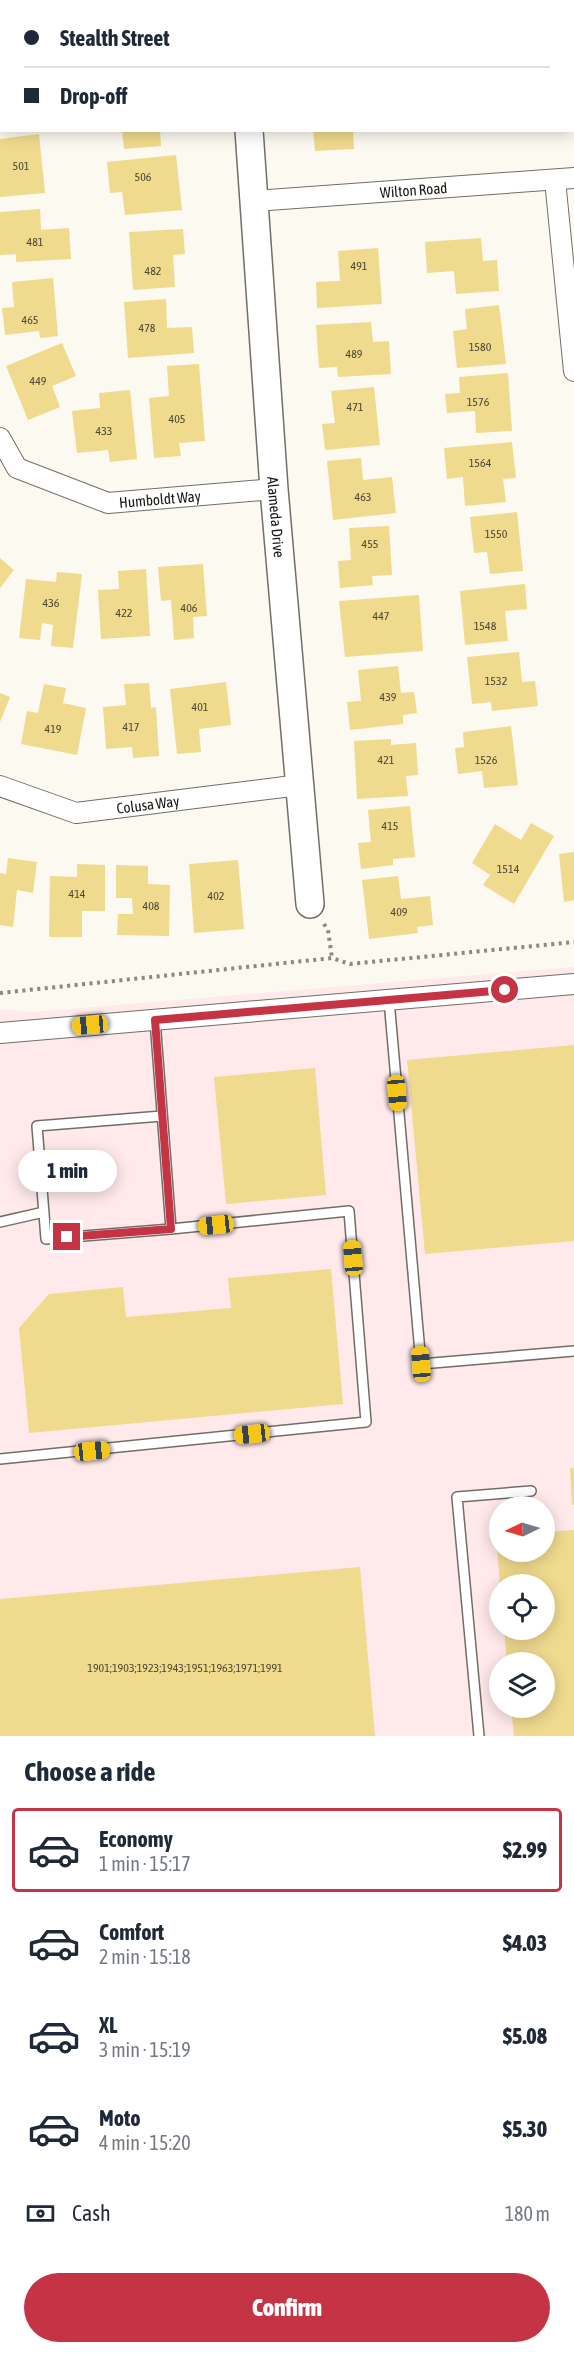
<!DOCTYPE html>
<meta charset="utf-8">
<style>
:root{--surface:#fff;--page:#f2f2f3;--text:#1f2937;--muted:#747a83;--line:#e0e1e3;--accent:#c43444}
body{margin:0;font-family:"Asap Condensed",sans-serif;background:var(--page);color:var(--text);height:100vh;display:flex;flex-direction:column;font-size:22px;white-space:nowrap}
*{box-sizing:border-box;margin:0}
p{font-size:20px;color:var(--muted)}
.icon{flex:none;width:33px;height:33px;fill:none;stroke:currentColor;stroke-width:2;stroke-linecap:round;stroke-linejoin:round}
.map{position:relative;height:1736px;overflow:hidden}
.sheet{display:flex;flex-direction:column;background:var(--surface);flex:1}
.sheet>*{flex:none}
.banner{position:absolute;left:0px;top:0px;width:574px;height:132px;box-shadow:0 3px 15px #0003;display:grid;align-content:center;height:132px;padding:0 24px;background:var(--surface)}
.needle{width:39px;rotate:265deg}
.fabs{position:absolute;left:489px;top:1496px;display:grid;gap:12px}
.fabs a{display:grid;place-items:center;width:66px;height:66px;border-radius:50%;background:var(--surface);box-shadow:0 3px 15px #0003;font-size:30px}
.end{position:absolute;width:27px;height:27px;margin:-14px;border:8px solid #c43444;background:#fff;box-shadow:0 0 0 3px #fff}
.from{border-radius:50%}
.bubble{position:absolute;height:42px;border-radius:21px;background:var(--surface);box-shadow:0 3px 15px #0003;font-size:20px;font-weight:800;line-height:42px;text-align:center}
.car{position:absolute;width:18px;height:36px;margin:-18px -9px;border-radius:8px;box-shadow:0 0 4px 2px #0007;background:linear-gradient(#f5c518 24%,#345 0 40%,#f5c518 0 76%,#345 0 86%,#f5c518 0)}
.banner b{display:flex;align-items:center;gap:21px;height:57px;font-size:22px}
.banner b+b{border-top:2px solid var(--line)}
.banner i{width:15px;height:15px;background:var(--text)}
ul{padding:0;list-style:none}
li{display:flex;align-items:center;gap:18px;height:84px;margin:0 12px 9px;padding:0 12px;border:3px solid transparent;border-radius:6px}
li div{flex:1}
li b{display:block;font-size:22px}
li em{font-style:normal;font-weight:800}
li.selected{border-color:var(--accent)}
li>.icon{width:54px;height:54px;stroke-width:1.5}
h2{padding:0 24px;font-size:27px;line-height:72px}
.pay{display:flex;align-items:center;gap:15px;height:66px;padding:0 24px;font-size:22px}
.pay p{margin-inline-start:auto}
.button{display:flex;gap:12px;margin-top:auto;padding:12px 24px}
.button a{flex:1;height:69px;border-radius:36px;background:var(--accent);color:#fff;font-size:24px;font-weight:800;line-height:69px;text-align:center}
.map>svg:first-child{display:block}
.industrial{fill:#ffe9ea;fill-rule:evenodd}
.building{fill:#f0da8e}
.lines{fill:none;stroke-linecap:round;stroke-linejoin:round}
.lane-casing{stroke:#706e66;stroke-width:12}
.street-casing{stroke:#706e66;stroke-width:22}
.secondary-casing{stroke:#706e66;stroke-width:30}
.path{stroke:#898882;stroke-width:4;stroke-dasharray:3 4.5;stroke-linecap:butt}
.lane{stroke:#fff;stroke-width:9}
.street{stroke:#fff;stroke-width:20}
.secondary{stroke:#fff;stroke-width:27}
.route{stroke:#c43444;stroke-width:8}
.labels{text-anchor:middle;dominant-baseline:central;stroke-width:6;stroke-linejoin:round;paint-order:stroke}
.number-label{font-size:12px;fill:#4d4832}
.street-label{font-size:15px;fill:#171714;stroke:#fff}
</style>
<div class="map">
<svg width="574" height="1736" viewBox="0 0 574 1736">
<rect width="100%" height="100%" fill="#fbf9f0"/>
<!-- industrial -->
<path class="industrial" d="M574,967V1736H0V1009L34,1012ZM500,1506H544V1551H500ZM500,1584H544V1629H500ZM500,1662H544V1707H500Z"/>
<!-- building -->
<path class="building" d="M122,130H160L161,146L124,149Z
M313,130H353L354,149L315,151Z
M39,134L45,193L0,197V139Z
M176,155L182,210L125,215L122,192L110,193L107,162Z
M40,209L41,230L69,228L71,259L16,262V254L0,255V212Z
M183,229L185,254L173,255L175,287L133,290L129,232Z
M481,238L483,261L497,260L499,291L456,294L454,271L427,273L425,242Z
M378,248L382,304L317,308L316,282L340,281L338,251Z
M53,278L58,336L40,338L39,331L5,335L2,308L14,307L12,282Z
M166,299L167,328L192,327L194,353L128,358L124,302Z
M499,305L506,364L457,368L453,331L467,329L465,309Z
M371,322L373,342L389,341L391,374L338,377L337,367L319,368L316,325Z
M62,343L76,376L52,386L60,407L28,420L6,366Z
M199,364L205,441L179,443L181,456L154,458L149,398L169,396L167,366Z
M508,373L512,431L476,433L475,411L447,413L445,394L460,393L459,377Z
M374,387L380,445L325,450L322,424L335,423L331,391Z
M130,390L137,459L110,462L108,450L77,453L72,411L100,408L99,393Z
M512,442L516,478L503,479L506,502L465,506L463,477L447,479L444,448Z
M361,458L363,480L392,477L396,513L333,520L327,461Z
M517,512L523,571L490,574L487,552L474,553L470,517Z
M389,526L392,575L372,576L373,585L340,588L338,561L351,560L349,528Z
M0,558L14,570L0,588Z
M203,564L207,616L193,617L194,638L174,640L171,600L161,601L158,567Z
M146,569L150,636L101,639L98,590L119,589L118,571Z
M57,572L82,574L73,648L51,646L53,625L42,623L40,640L19,638L26,579L56,582Z
M525,584L527,609L505,611L508,641L465,645L460,591Z
M419,595L423,651L345,657L339,601Z
M519,652L522,682L535,681L538,706L492,711L491,702L472,704L467,657Z
M398,666L401,693L414,692L417,713L403,715V724L350,730L347,702L361,701L358,670Z
M226,682L231,725L199,729L201,752L177,754L170,689Z
M149,683L151,708L156,707L159,756L133,758L132,747L106,749L103,707L126,705L124,684Z
M44,684L66,688L63,703L86,708L77,755L21,744L27,711L38,713Z
M0,693L10,697L0,722Z
M511,726L518,785L484,788L482,771L458,774L455,748L464,747L463,732Z
M391,739V745L416,743L418,775L406,776L408,796L357,799L354,741Z
M410,806L415,857L393,859V865L361,869L358,843L371,842L368,810Z
M531,823L554,836L514,904L483,885L490,875L472,863L495,824L521,840Z
M574,852V900L564,902L559,854Z
M8,858L37,862L33,893L17,890L13,927L0,925V873L6,874Z
M238,860L244,929L194,933L189,864Z
M77,864L105,865V911H82V937H49L50,876L77,877Z
M116,865L148,866V884L170,885L169,936L117,935L118,914H133L132,898H116Z
M398,876L401,899L430,896L433,925L417,927L418,933L369,939L362,880Z
M574,1045V1241L425,1254L407,1060Z
M315,1068L326,1195L226,1204L214,1077Z
M331,1269L343,1404L29,1433L19,1328L49,1294L123,1287L126,1317L231,1308L228,1278Z
M570,1468H574V1505H572Z
M574,1530V1736H514L511,1707H544V1662H507L504,1629H544V1584H500L496,1536H500V1551H544V1532Z
M360,1567L375,1736H0V1599Z"/>
<g class="lines">
<!-- lane casing -->
<g class="lane-casing">
<path id="lane" d="M389,1000L421,1364L574,1351
M155,1020L157,1046L171,1229L46,1239L37,1126L162,1116
M0,1222L44,1212
M0,1459L366,1422L349,1211L171,1229
M479,1736L457,1497L531,1491"/>
</g>
<!-- street casing -->
<g class="street-casing">
<g id="street">
<path d="M555,180L574,371"/>
<path id="s1" d="M254,201L574,178"/>
<path id="s2" d="M0,438L17,468L108,503L274,489"/>
<path id="s3" d="M0,786L76,813L300,785"/>
<path d="M0,1033L574,984"/>
</g>
</g>
<!-- secondary casing -->
<g class="secondary-casing">
<g id="secondary">
<path d="M239,0V2"/>
<path id="s4" d="M249,130L274,489L310,904"/>
</g>
</g>
<!-- path -->
<path class="path" d="M324,924L328,930L332,958
M0,993L332,958L350,964L574,942"/>
<!-- lane -->
<use href="#lane" class="lane"/>
<!-- street -->
<use href="#street" class="street"/>
<!-- secondary -->
<use href="#secondary" class="secondary"/>
</g>
<g class="lines">
<!-- route -->
<path class="route" d="M67,1237L171,1229L155,1020L505,990"/>
</g>
<g class="labels">
<!-- number labels -->
<g class="number-label">
<text x="21" y="166">501</text>
<text x="143" y="177">506</text>
<text x="35" y="242">481</text>
<text x="359" y="266">491</text>
<text x="153" y="271">482</text>
<text x="30" y="320">465</text>
<text x="147" y="328">478</text>
<text x="480" y="347">1580</text>
<text x="354" y="354">489</text>
<text x="38" y="381">449</text>
<text x="478" y="402">1576</text>
<text x="355" y="407">471</text>
<text x="177" y="419">405</text>
<text x="104" y="431">433</text>
<text x="480" y="463">1564</text>
<text x="363" y="497">463</text>
<text x="496" y="534">1550</text>
<text x="370" y="544">455</text>
<text x="51" y="603">436</text>
<text x="189" y="608">406</text>
<text x="124" y="613">422</text>
<text x="381" y="616">447</text>
<text x="485" y="626">1548</text>
<text x="496" y="681">1532</text>
<text x="388" y="697">439</text>
<text x="200" y="707">401</text>
<text x="131" y="727">417</text>
<text x="53" y="729">419</text>
<text x="386" y="760">421</text>
<text x="486" y="760">1526</text>
<text x="390" y="826">415</text>
<text x="508" y="869">1514</text>
<text x="77" y="894">414</text>
<text x="216" y="896">402</text>
<text x="151" y="906">408</text>
<text x="399" y="912">409</text>
<text x="185" y="1668">1901;1903;1923;1943;1951;1963;1971;1991</text>
</g>
<!-- street labels -->
<g class="street-label">
<text stroke="none"><textPath href="#s1" startOffset="160">Wilton Road</textPath></text>
<text stroke="none"><textPath href="#s2" startOffset="184">Humboldt Way</textPath></text>
<text stroke="none"><textPath href="#s4" startOffset="388">Alameda Drive</textPath></text>
<text stroke="none"><textPath href="#s3" startOffset="153">Colusa Way</textPath></text>
</g>
</g>
</svg>
<div class="fabs">
<a><svg class="needle" viewBox="-14 -14 28 28"><path d="M0-13l5 13h-10z" fill="#e53935"/><path d="M0 13l5-13h-10z" fill="#747a83"/></svg></a>
<a><svg class="icon" aria-label="locate" viewBox="0 0 24 24"><circle cx="12" cy="12" r="6"/><path d="M12 2v4M12 18v4M2 12h4M18 12h4"/></svg></a>
<a><svg class="icon" aria-label="layers" viewBox="0 0 24 24"><path d="M12 4l9 5-9 5-9-5zM3 14l9 5 9-5"/></svg></a>
</div>
<i class="end from" style="left:505px;top:990px"></i>
<i class="end" style="left:67px;top:1237px"></i>
<div class="bubble" style="left:18px;top:1150px;width:99px">1 min</div>
<i class="car" style="left:90px;top:1025px;rotate:265deg"></i>
<i class="car" style="left:397px;top:1093px;rotate:175deg"></i>
<i class="car" style="left:216px;top:1225px;rotate:264deg"></i>
<i class="car" style="left:353px;top:1258px;rotate:355deg"></i>
<i class="car" style="left:421px;top:1364px;rotate:355deg"></i>
<i class="car" style="left:252px;top:1434px;rotate:264deg"></i>
<i class="car" style="left:92px;top:1451px;rotate:84deg"></i>
<div class="banner">
<b><i class="from"></i>Stealth Street</b>
<b><i></i>Drop-off</b>
</div>
</div>
<section class="sheet">
<h2>Choose a ride</h2>
<ul>
<li class="selected"><svg class="icon" aria-label="car" viewBox="0 0 24 24"><path d="M5 17H2v-5l4-1 3-4h7l3 4 3 1v5h-3M9 17h6M6 11h13"/><circle cx="7" cy="17" r="2"/><circle cx="17" cy="17" r="2"/></svg><div><b>Economy</b><p>1 min · 15:17</p></div><em>$2.99</em></li>
<li><svg class="icon" aria-label="car" viewBox="0 0 24 24"><path d="M5 17H2v-5l4-1 3-4h7l3 4 3 1v5h-3M9 17h6M6 11h13"/><circle cx="7" cy="17" r="2"/><circle cx="17" cy="17" r="2"/></svg><div><b>Comfort</b><p>2 min · 15:18</p></div><em>$4.03</em></li>
<li><svg class="icon" aria-label="car" viewBox="0 0 24 24"><path d="M5 17H2v-5l4-1 3-4h7l3 4 3 1v5h-3M9 17h6M6 11h13"/><circle cx="7" cy="17" r="2"/><circle cx="17" cy="17" r="2"/></svg><div><b>XL</b><p>3 min · 15:19</p></div><em>$5.08</em></li>
<li><svg class="icon" aria-label="car" viewBox="0 0 24 24"><path d="M5 17H2v-5l4-1 3-4h7l3 4 3 1v5h-3M9 17h6M6 11h13"/><circle cx="7" cy="17" r="2"/><circle cx="17" cy="17" r="2"/></svg><div><b>Moto</b><p>4 min · 15:20</p></div><em>$5.30</em></li>
</ul>
<div class="pay"><svg class="icon" aria-label="cash" viewBox="0 0 24 24"><path d="M3 7h18v10H3z"/><circle cx="12" cy="12" r="2"/></svg>Cash<p>180 m</p></div>
<div class="button"><a>Confirm</a></div>
</section>
